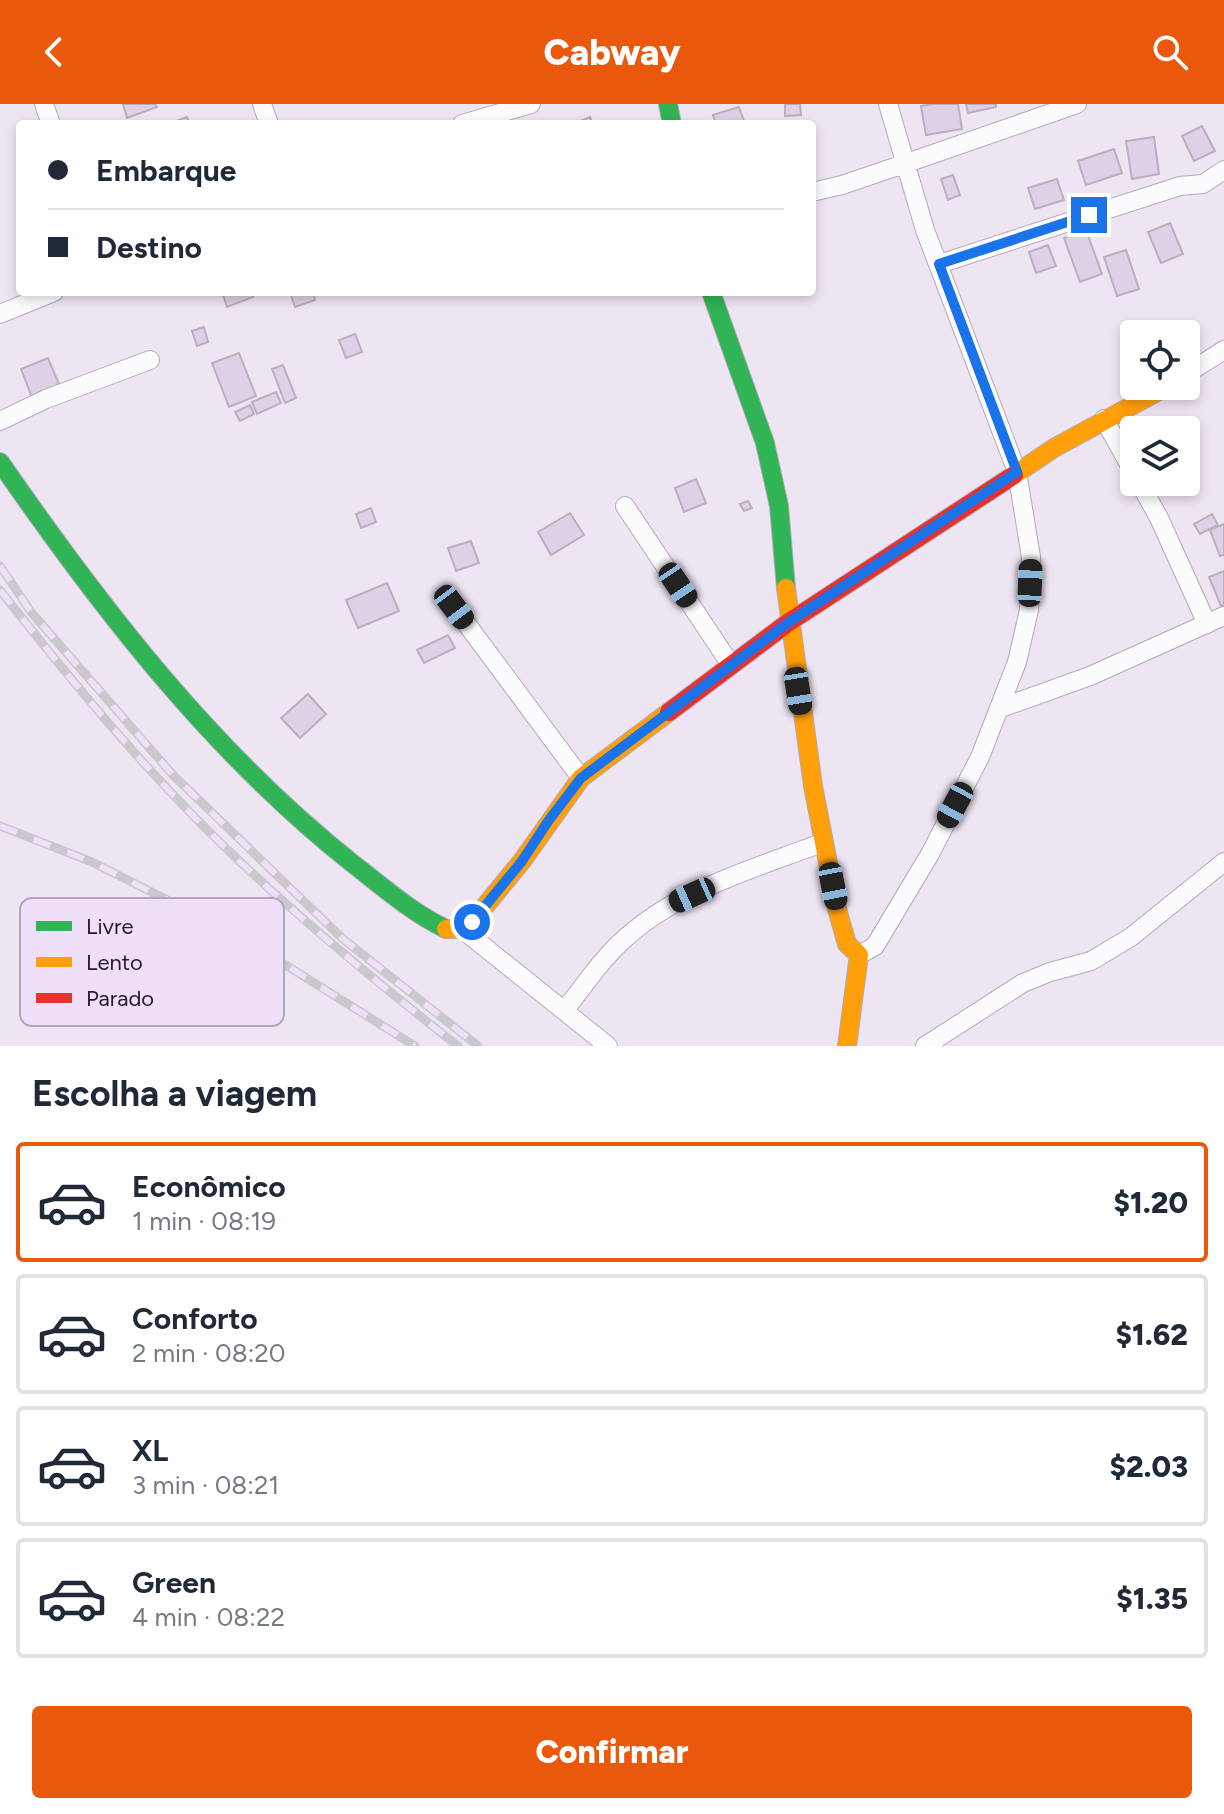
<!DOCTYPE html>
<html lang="pt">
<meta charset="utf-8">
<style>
:root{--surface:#fff;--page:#f2f2f3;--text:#1f2937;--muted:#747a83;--line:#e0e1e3;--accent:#ea580c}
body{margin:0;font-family:Figtree,sans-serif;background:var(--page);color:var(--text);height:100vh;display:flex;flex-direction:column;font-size:30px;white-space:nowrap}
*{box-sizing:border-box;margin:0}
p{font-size:26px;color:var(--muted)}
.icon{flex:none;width:44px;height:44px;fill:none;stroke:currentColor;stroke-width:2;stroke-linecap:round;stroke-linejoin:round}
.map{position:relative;height:942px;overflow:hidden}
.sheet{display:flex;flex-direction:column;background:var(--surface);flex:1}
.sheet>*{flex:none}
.banner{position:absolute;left:16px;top:16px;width:800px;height:176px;border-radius:8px;box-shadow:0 4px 12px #0003;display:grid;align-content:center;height:176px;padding:0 32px;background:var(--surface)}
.controls{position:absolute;left:1120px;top:216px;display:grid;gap:16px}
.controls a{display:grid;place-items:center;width:80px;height:80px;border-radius:8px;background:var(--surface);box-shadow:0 4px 12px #0003;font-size:40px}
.end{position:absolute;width:36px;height:36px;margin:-18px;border:10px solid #1a73e8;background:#fff;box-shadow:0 0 0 4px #fff}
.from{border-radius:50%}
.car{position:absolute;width:24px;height:48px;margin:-24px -12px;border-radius:10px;box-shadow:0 0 6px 2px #0007;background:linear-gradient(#222 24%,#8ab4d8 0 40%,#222 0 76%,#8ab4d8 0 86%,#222 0)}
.banner b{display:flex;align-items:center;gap:28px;height:76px;font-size:30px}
.banner b+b{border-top:2px solid var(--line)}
.banner i{width:20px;height:20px;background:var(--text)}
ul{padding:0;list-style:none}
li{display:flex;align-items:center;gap:24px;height:120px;margin:0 16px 12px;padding:0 16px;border:4px solid var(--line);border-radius:8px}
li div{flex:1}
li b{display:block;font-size:30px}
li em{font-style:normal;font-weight:800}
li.on{border-color:var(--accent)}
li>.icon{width:72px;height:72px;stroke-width:1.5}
h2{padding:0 32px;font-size:36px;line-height:96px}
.action{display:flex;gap:16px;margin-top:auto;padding:16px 32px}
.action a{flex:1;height:92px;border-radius:8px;background:var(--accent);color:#fff;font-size:32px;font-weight:800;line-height:92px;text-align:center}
header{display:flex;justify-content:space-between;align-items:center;height:104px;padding:0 32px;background:var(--accent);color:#fff;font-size:36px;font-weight:800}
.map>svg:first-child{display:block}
.building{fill:#ded0e5;stroke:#baafbf;stroke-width:2}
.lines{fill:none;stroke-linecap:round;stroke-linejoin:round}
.street-casing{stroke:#b4a9b9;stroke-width:20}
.fast-casing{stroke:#b4a9b9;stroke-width:20}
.slow-casing{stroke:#b4a9b9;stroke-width:20}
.jam-casing{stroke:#b4a9b9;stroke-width:20}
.street{stroke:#fcfbfd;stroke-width:18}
.fast{stroke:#30b455;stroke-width:18}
.slow{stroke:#ff9f0a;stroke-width:18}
.jam{stroke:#e5322d;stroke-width:18}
.rail-casing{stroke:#cbc8cd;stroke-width:9}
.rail{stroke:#efdff8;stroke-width:6;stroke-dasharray:18;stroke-linecap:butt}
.route{stroke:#1a73e8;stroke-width:10}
.key{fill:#efdff8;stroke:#b3a3bb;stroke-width:2}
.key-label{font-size:22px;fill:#27172e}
</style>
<header><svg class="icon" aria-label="back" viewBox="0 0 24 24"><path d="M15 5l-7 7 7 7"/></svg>Cabway<svg class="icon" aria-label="search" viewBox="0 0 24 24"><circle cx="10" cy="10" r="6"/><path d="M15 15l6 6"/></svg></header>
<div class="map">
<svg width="1224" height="942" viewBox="0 0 1224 942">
<rect width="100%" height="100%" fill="#eee5f2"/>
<!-- building -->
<path class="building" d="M123,0H155L157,3L127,14Z
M785,0H800L801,11L785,12Z
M933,0H958L962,25L926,31L921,2Z
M966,0H996V3L968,9Z
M739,3L745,20H716L713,11Z
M187,13L190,20H177L176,17Z
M590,13L593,20H578V18Z
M1202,22L1215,47L1194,57L1182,32Z
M1154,33L1159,70L1132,75L1126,37Z
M1114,45L1122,69L1086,81L1078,57Z
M953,71L960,91L948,96L941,75Z
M1057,75L1064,96L1035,105L1028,84Z
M1170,119L1183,150L1161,159L1148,128Z
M1086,126L1102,170L1080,178L1064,134Z
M1048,141L1056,162L1036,169L1029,148Z
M1126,146L1139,185L1117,192L1104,153Z
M222,188H251L253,193L227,203Z
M290,188H313L315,196L295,203Z
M204,223L208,238L197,242L192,227Z
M355,230L362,248L346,254L339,236Z
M239,249L256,292L229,303L212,259Z
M48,254L61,285L33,296L21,265Z
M283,261L296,294L285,299L272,265Z
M276,288L281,299L257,310L252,298Z
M250,301L254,310L240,317L235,308Z
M696,375L706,399L684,408L675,384Z
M748,397L752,404L744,407L740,400Z
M371,404L376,418L361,424L356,410Z
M570,409L584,431L551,451L538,428Z
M1212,410L1218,421L1200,430L1194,420Z
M1224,420V451L1220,452L1210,426Z
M471,437L479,459L456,467L448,444Z
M1224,467V501L1221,502L1209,473Z
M387,479L399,507L358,524L346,496Z
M448,531L455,544L424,559L417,546Z
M308,590L326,610L300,634L281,614Z"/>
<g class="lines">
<!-- street casing -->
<g class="street-casing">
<path id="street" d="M44,0L51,20
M262,0L269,20
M462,20L531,0
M812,88L842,81L904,60L1077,0
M939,160L1180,82L1203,80L1224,66
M0,210L54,188
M1186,270L1224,246
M1104,315L1134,369
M0,317L46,295L150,256
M1139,378L1159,414L1207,520
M625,402L731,561
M454,503L581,674
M1001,604L1090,572L1224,512
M462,825L608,942
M859,851L875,842L930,750L980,653L1017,558L1029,506L1031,453L1017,368L925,126L888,0
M565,905C583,884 599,858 620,839C675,786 754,765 824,738
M925,942L1023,879L1050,868L1091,857L1131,833L1224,758"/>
</g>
<!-- fast casing -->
<g class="fast-casing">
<path id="fast" d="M668,0L672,20
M711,188L765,339L779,402L786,484
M0,358C101,504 212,648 352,759C383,783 411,808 446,825"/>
</g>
<!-- slow casing -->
<g class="slow-casing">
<path id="slow" d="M1014,371L1054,344L1168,282
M786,484L813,682L837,805L847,840L859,851L847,942
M446,825H462L472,818L522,757L581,674L669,608"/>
</g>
<!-- jam casing -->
<g class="jam-casing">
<path id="jam" d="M669,608L789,518L1014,371"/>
</g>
<!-- street -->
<use href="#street" class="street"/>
<!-- fast -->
<use href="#fast" class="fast"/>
<!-- slow -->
<use href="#slow" class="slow"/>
<!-- jam -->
<use href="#jam" class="jam"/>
<!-- rail casing -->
<g class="rail-casing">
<path id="rail" d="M0,462L31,508L173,671L343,835L478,942
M0,486C72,578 147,669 232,750C303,818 380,881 458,942
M0,722L92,758L241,833L415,942"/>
</g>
<!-- rail -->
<use href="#rail" class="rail"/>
</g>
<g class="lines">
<!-- route -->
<path class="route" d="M472,818L522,757L549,716L581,674L789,518L1017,368L939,160L1089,111"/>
</g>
<!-- legend -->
<rect x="20" y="794" width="264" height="128" rx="12" class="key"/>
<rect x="36" y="817" width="36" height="10" fill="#30b455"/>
<rect x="36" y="853" width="36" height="10" fill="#ff9f0a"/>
<rect x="36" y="889" width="36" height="10" fill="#e5322d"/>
<g class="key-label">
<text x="86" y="830">Livre</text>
<text x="86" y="866">Lento</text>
<text x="86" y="902">Parado</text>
</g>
</svg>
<div class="controls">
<a><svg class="icon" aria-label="locate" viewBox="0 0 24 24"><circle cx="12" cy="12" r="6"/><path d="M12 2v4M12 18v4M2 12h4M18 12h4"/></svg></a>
<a><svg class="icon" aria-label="layers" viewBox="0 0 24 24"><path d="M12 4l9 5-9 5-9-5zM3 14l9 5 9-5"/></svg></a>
</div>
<i class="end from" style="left:472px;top:818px"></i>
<i class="end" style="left:1089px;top:111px"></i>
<i class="car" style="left:1030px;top:479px;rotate:2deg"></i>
<i class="car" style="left:678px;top:481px;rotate:146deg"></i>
<i class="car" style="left:454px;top:503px;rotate:143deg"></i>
<i class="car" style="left:798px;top:587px;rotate:171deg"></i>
<i class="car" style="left:955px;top:701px;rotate:208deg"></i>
<i class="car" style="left:833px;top:782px;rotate:169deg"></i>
<i class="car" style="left:692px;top:791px;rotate:246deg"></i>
<div class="banner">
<b><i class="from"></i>Embarque</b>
<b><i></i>Destino</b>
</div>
</div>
<section class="sheet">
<h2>Escolha a viagem</h2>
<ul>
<li class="on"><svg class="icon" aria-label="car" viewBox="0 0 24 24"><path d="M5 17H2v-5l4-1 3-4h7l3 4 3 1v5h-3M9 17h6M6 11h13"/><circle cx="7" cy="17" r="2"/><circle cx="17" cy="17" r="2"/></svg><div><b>Econômico</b><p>1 min · 08:19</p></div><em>$1.20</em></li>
<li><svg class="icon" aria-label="car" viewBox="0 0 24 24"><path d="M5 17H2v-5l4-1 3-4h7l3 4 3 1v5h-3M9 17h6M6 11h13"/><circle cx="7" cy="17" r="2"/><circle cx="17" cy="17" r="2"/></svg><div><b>Conforto</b><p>2 min · 08:20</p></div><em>$1.62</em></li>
<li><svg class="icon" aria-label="car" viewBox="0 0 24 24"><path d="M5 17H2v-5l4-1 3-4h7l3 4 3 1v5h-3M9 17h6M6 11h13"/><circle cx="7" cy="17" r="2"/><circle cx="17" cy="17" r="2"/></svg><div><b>XL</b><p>3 min · 08:21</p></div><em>$2.03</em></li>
<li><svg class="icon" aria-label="car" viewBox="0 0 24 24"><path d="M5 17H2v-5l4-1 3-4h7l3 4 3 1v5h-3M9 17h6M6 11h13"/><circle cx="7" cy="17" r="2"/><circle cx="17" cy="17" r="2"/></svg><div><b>Green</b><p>4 min · 08:22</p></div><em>$1.35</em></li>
</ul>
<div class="action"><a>Confirmar</a></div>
</section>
